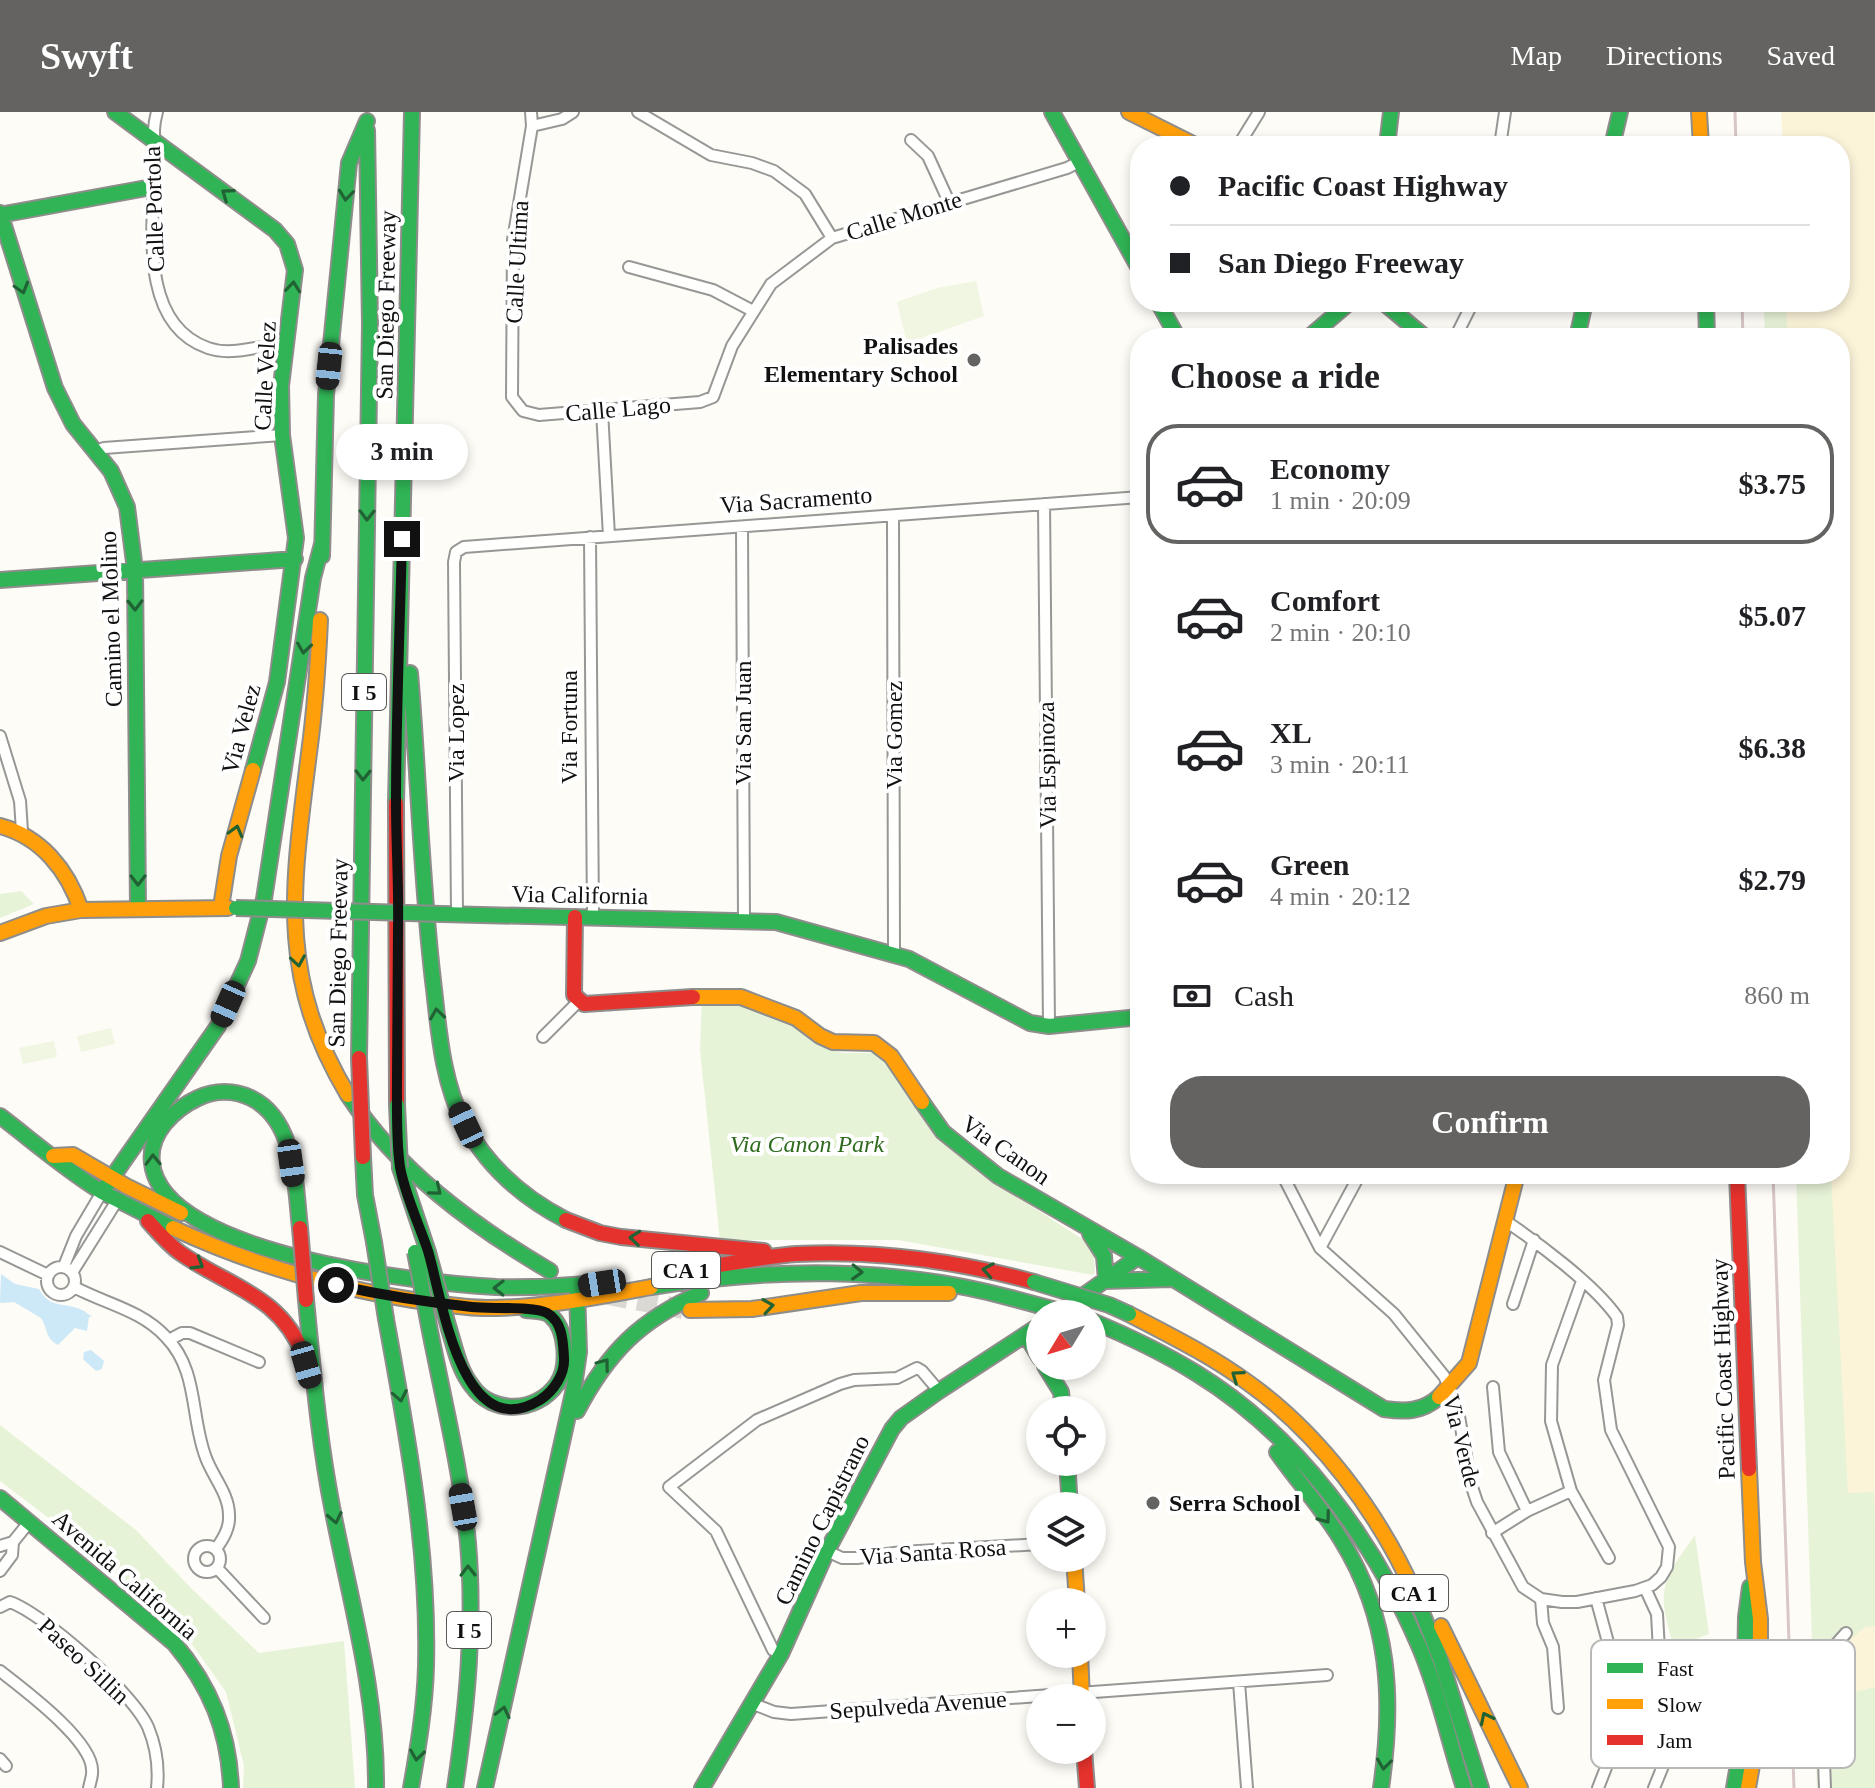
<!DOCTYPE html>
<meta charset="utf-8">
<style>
:root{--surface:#fff;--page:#f6f6f6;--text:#202124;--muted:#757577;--line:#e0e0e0;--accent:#646362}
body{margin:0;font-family:Georgia,serif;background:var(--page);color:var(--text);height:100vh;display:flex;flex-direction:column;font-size:30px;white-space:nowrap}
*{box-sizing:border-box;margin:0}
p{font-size:26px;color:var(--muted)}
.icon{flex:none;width:44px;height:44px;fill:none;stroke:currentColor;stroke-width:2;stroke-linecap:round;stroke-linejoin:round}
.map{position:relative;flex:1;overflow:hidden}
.panel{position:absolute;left:1130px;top:216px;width:720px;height:856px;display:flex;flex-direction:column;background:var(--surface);border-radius:32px;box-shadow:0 4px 12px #0003}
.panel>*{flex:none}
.banner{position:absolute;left:1130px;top:24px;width:720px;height:176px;border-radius:32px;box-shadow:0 4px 12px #0003;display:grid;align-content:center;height:176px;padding:0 40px;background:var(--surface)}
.needle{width:52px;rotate:232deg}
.buttons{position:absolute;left:1026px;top:1188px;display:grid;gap:16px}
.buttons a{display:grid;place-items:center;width:80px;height:80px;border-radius:50%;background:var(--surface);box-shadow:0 4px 12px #0003;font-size:40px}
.end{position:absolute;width:36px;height:36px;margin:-18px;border:10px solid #111;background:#fff;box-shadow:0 0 0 4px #fff}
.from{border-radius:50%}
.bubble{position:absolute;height:56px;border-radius:28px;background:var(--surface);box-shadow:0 4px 12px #0003;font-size:26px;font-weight:800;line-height:56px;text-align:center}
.car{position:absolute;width:24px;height:48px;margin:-24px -12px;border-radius:10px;box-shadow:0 0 6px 2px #0007;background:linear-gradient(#222 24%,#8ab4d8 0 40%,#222 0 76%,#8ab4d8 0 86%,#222 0)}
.banner b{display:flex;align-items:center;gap:28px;height:76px;font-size:30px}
.banner b+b{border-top:2px solid var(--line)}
.banner i{width:20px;height:20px;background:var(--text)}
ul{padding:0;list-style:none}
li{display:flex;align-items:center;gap:24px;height:120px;margin:0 16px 12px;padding:0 24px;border:4px solid transparent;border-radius:32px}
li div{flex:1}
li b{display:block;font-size:30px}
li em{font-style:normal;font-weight:800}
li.on{border-color:var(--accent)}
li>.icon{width:72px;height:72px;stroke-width:1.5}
h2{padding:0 40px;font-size:36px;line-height:96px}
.pay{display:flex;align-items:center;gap:20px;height:88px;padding:0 40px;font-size:30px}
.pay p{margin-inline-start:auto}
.cta{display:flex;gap:16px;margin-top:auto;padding:16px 40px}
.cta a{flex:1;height:92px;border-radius:32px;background:var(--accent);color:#fff;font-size:32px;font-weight:800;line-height:92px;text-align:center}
header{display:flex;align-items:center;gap:48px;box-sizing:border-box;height:112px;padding:0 40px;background:var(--accent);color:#fff}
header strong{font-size:38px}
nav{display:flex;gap:44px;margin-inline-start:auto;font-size:28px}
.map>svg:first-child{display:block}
.green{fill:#e7f3d7}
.sand{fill:#fcf4d9}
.pitch{fill:#f0f6e1}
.water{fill:#cde8f7}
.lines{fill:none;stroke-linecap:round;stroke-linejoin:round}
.highway-tunnel{stroke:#dad9d4;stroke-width:20;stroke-dasharray:20 10;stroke-linecap:butt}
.street-casing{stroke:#979795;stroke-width:14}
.fast-casing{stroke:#8e8d8b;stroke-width:18}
.slow-casing{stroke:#8e8d8b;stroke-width:18}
.jam-casing{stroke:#8e8d8b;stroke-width:18}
.street{stroke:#fffffe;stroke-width:10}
.fast{stroke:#30b455;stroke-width:14}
.slow{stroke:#ff9f0a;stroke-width:14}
.jam{stroke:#e5322d;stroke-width:14}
.rail{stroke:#d9c6c7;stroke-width:3}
.fast-bridge-casing{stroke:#8e8d8b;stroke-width:18;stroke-linecap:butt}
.jam-bridge-casing{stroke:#8e8d8b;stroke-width:18;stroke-linecap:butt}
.fast-bridge{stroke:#30b455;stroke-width:14}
.jam-bridge{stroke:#e5322d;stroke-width:14}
.oneway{stroke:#206233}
.route{stroke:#111;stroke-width:10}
.poi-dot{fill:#646362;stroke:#fff;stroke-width:3}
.labels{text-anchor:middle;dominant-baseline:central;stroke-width:8;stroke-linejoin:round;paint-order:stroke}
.shield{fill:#fff;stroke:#585858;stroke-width:2}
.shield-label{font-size:22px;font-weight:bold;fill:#111}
.street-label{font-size:24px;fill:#111;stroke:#fff}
.poi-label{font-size:24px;font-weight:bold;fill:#111;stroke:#fff;text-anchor:end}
.park-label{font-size:24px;font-style:italic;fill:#2f6b1f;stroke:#fff}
.key{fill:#fff;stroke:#b8b8b8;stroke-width:2}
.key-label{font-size:22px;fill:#111}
</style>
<header>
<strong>Swyft</strong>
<nav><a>Map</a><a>Directions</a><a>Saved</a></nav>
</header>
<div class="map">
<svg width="1875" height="1676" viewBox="0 0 1875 1676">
<rect width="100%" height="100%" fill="#fdfcf7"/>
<!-- green -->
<path class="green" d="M1875,29V1676H1817L1796,1062H1840V226H1765L1764,190H1840V34H1758Z
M21,779L34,792L0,806V782Z
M702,887H742L759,899L796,915L826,937L843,941H872L884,945L952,1036L980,1061L1093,1134L1095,1159L1093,1163L898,1128H720L700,938Z
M0,1313L136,1418L191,1476L259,1541L344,1529L355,1676H243L244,1654L226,1580L184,1521L71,1423L0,1369Z
M1695,1423L1709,1522L1674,1535C1656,1477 1661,1471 1695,1423Z"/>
<!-- sand -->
<path class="sand" d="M1781,0H1875V1412L1874,1380L1848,1381L1831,1062H1840V226H1788L1785,190H1840V34H1783Z
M1875,1514V1575L1838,1584L1835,1596H1827L1829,1556L1833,1542L1865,1515Z"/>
<!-- pitch -->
<path class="pitch" d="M976,169L984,204L907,231L897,190L937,176Z
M111,916L115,932L81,940L77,924Z
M54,929L57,945L23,952L19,936Z"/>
<!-- water -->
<path class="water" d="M1,1162L15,1172L39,1177C52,1202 71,1185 92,1205H89L87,1219L75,1216L58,1233C45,1226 48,1217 41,1206L14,1190L0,1191Z
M91,1238L104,1249L102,1257L96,1259L83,1247L84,1240Z"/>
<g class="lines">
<!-- highway-tunnel -->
<path class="highway-tunnel" d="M608,1183L683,1197"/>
<!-- street casing -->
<g class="street-casing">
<path id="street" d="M157,0C151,22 156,28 155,48C154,107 136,211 208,236C234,245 260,232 287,232
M531,0L532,14L513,128L512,285L523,299L539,303L700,290L713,285L732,234L771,172L832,126L1067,56L1079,50
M638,0L711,43L752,51L774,59L805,82L832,126
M532,14L562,7L573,0
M911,28L928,44L949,90
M1238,34L1259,0
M1500,34L1505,0
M629,155L713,178L753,199
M1455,226L1473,190
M602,299L609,424
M96,339L104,336L282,323
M1044,392L1049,914
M893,404L894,841
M742,415L744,808
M590,425L593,805
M0,624L20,689L22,719
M457,803L454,450L456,440L464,435L1140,385
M543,925L579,889
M1282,1062L1320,1136L1394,1202L1444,1264L1457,1293L1471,1372L1477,1390L1523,1475L1541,1487L1562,1490H1577L1635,1479L1652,1473L1661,1465L1667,1455L1669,1435L1611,1318L1604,1268L1618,1213L1617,1205C1595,1173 1537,1130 1504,1108
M1320,1136L1360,1062
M0,1140L48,1163
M64,1154L76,1124L102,1080
M47 1169a14 14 0 1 1 28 0a14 14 0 1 1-28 0Z
M73,1159L118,1087
M1582,1169L1552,1253L1551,1309L1571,1379L1609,1446
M74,1175C106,1192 141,1198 166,1225C199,1259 190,1305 206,1346C213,1365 229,1382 229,1403C230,1416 223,1427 216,1437
M1513,1192L1534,1128
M169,1228L182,1221H190L259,1250
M1493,1275L1499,1340L1527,1399
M1492,1421L1527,1399L1571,1379
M194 1447a13 13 0 1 1 26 0a13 13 0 1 1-26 0Z
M0,1434L13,1430
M827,1439L842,1446H857L902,1440L1040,1432
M217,1456L264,1506
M0,1459L12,1443L13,1430L30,1409
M1645,1476L1657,1502L1665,1649L1654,1676
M1596,1486L1609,1534L1616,1630L1598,1676
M1541,1487L1543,1511L1553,1535L1558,1596
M0,1495L10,1490C44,1502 133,1581 148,1615C156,1634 159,1656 157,1676
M781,1542L773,1538L716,1419L669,1375L757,1308L840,1272L854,1268L897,1266L917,1256L922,1259L939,1279
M0,1559C23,1577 92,1628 92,1658C93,1663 90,1670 89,1676
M1239,1570L1247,1676
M751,1591L774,1600L791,1602L1327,1563
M0,1647L6,1654
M1825,1676L1821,1569L1823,1547L1846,1521"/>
</g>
<!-- fast casing -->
<g class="fast-casing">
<path id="fast" d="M115,0L275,118L287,132L295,158L281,274L282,323L296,426L277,570L253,658
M1052,0L1140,158
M1387,34L1391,0
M1612,34L1620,0
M0,101L55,276L73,312L111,359L127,395L135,458L138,797
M0,103L152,75
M1158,190L1178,226
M1383,190L1426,226
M1706,190L1707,226
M1308,226L1350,190
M1577,226L1585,190
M322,444L326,283L349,51L367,9
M0,468L295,447
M410,561C419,666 421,772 434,877C439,922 443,972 465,1013C488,1055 523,1086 566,1108
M396,691L412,0
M442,802L776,810L909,847L1030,911L1049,914L1140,905
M359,946L370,213L367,18
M348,983C397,1058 473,1114 550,1159
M922,990L943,1020L998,1064L1138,1145L1384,1297C1405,1300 1422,1300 1439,1285
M0,1004C34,1030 66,1058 102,1080
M363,1045L365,1083L374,1130
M400,1056L428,1140
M173,1116L102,1080L218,914L248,849L264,787L313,466L322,432
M300,1116C295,1072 296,1008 251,986C234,978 215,978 198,986C174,997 148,1022 152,1051C162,1143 422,1171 496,1175C530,1176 565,1174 599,1171
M1090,1122L1104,1144L1106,1168
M1105,1169L1171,1167
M651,1175C772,1156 892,1154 1011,1186
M306,1188C313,1259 319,1330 333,1400C351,1492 377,1581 376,1676
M1077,1188L1138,1145
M386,1207C407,1322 429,1437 426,1554C425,1595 418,1636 411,1676
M1092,1209C1128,1224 1162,1240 1196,1261C1297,1323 1374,1428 1420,1536C1439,1581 1449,1630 1464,1676
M429,1214C443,1286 461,1358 468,1431C475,1513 467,1595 455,1676
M449,1217C455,1236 459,1258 472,1274C492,1303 537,1301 557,1272C569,1255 567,1217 550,1203C543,1198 534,1199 526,1198
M1026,1223L1040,1246
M1045,1254L1061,1280L1063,1298
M577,1299C608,1240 640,1208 701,1181
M1277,1340C1298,1370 1323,1397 1342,1429C1390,1507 1394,1588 1381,1676
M1067,1350L1070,1394
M0,1386L174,1531C210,1574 229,1619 231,1676
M1414,1480L1440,1546L1481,1676
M485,1676L573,1281L579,1240L577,1178
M702,1676L781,1542L827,1439L892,1317L901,1306L939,1279L1040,1213
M1734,1676L1744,1618L1746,1505L1750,1475"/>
</g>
<!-- slow casing -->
<g class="slow-casing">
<path id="slow" d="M1129,0L1197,34
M1699,0L1701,34
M320,508C318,553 315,597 309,641C293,772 276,863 348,983
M0,714C41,725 68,758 81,798
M221,795L229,744L253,658
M0,821L46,804L81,798L228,796
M693,885H741L796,906L820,924L833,930L874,931L891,944L922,990
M53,1044L73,1043L126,1074L181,1101
M173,1116C250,1152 330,1175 413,1188C438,1191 462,1196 487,1196C542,1196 597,1185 651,1175
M690,1198L752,1197L861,1181H949
M1129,1202C1169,1223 1210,1243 1247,1270C1319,1321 1378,1400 1414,1480
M1439,1285L1469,1251L1517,1062
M1074,1446L1077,1490
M1441,1514L1520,1676
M1080,1542L1082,1586
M1748,1676L1760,1608V1507L1753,1450L1749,1357"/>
</g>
<!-- jam casing -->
<g class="jam-casing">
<path id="jam" d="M396,691L397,993
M575,805L574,883L584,892L693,885
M1737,1062L1749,1357
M566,1108L600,1121L621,1125L764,1139
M148,1109C158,1120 167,1131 179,1140C228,1175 280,1182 304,1244
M706,1155C736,1151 767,1144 797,1142C877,1138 957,1149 1034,1170
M1084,1638L1087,1676"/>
</g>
<!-- street -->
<use href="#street" class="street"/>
<!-- fast -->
<use href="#fast" class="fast"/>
<!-- slow -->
<use href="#slow" class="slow"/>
<!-- jam -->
<use href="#jam" class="jam"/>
<!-- rail -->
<path class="rail" d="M1735,0L1736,34
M1742,190L1743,226
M1773,1062L1794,1676"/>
<!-- fast-bridge casing -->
<g class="fast-bridge-casing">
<path id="fast-bridge" d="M236,796L442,802
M397,993L400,1056
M374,1130L386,1207
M415,1140L429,1214
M428,1140L449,1217
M1034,1170L1109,1193L1129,1202
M1011,1186L1071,1202"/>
</g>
<!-- jam-bridge casing -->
<g class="jam-bridge-casing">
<path id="jam-bridge" d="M359,946L363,1045
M300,1116L306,1188"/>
</g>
<!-- fast-bridge -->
<use href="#fast-bridge" class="fast-bridge"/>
<!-- jam-bridge -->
<use href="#jam-bridge" class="jam-bridge"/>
</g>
<!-- one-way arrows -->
<defs><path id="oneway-chevron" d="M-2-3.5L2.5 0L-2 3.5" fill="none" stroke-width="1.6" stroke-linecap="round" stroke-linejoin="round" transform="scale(2)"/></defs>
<g class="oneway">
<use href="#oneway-chevron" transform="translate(227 82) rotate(-145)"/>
<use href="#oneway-chevron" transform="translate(346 83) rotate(96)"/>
<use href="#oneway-chevron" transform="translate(293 175) rotate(-84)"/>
<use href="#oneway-chevron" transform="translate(22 176) rotate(73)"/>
<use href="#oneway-chevron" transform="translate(367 403) rotate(91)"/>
<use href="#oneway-chevron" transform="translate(135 493) rotate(89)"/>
<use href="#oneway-chevron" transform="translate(304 536) rotate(98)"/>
<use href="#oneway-chevron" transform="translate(363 663) rotate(91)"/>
<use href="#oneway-chevron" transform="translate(236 719) rotate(-75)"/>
<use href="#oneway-chevron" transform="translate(138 768) rotate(90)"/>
<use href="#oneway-chevron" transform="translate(298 849) rotate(81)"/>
<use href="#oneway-chevron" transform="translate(437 902) rotate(-98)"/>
<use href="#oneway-chevron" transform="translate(153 1048) rotate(-91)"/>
<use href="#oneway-chevron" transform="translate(436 1078) rotate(40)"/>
<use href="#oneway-chevron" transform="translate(635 1126) rotate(-174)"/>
<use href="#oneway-chevron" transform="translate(198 1152) rotate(32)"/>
<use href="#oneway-chevron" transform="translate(988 1158) rotate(-170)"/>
<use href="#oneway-chevron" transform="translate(857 1160) rotate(2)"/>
<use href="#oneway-chevron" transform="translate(499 1176) rotate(-179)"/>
<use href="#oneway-chevron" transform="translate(768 1194) rotate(-9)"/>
<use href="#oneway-chevron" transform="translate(604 1252) rotate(-53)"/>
<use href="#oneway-chevron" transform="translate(1237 1264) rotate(-145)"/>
<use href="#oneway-chevron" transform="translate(400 1284) rotate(79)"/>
<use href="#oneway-chevron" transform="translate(335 1406) rotate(78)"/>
<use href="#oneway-chevron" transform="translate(1325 1406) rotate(54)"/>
<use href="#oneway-chevron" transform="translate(468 1459) rotate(-91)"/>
<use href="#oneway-chevron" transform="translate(503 1600) rotate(-77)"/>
<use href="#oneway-chevron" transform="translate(1486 1606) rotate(-116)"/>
<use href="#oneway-chevron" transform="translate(417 1643) rotate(98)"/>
<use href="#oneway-chevron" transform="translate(1384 1652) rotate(97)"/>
</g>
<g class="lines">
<!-- route -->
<path class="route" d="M336,1173C381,1183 426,1190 472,1195C489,1197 534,1194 547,1201C563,1210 563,1230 564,1246C565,1262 554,1279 540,1288C461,1336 442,1185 428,1139C419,1112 405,1083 400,1055C396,1027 397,996 397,967C397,917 398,867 398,816C399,775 396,733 396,691C396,603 400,514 402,427"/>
</g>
<!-- markers -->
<g class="poi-dot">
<circle cx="974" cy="248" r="8"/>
<circle cx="1153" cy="1391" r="8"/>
</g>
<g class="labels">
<!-- shield labels -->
<g class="shield">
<rect x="342" y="562" width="44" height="36" rx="6"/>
<rect x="652" y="1140" width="68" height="36" rx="6"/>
<rect x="1380" y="1463" width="68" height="36" rx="6"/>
<rect x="447" y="1500" width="44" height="36" rx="6"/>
</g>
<g class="shield-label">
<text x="364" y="580">I 5</text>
<text x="686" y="1158">CA 1</text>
<text x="1414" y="1481">CA 1</text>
<text x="469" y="1518">I 5</text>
</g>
<!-- street labels -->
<g class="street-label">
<text transform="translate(154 97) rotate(-92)">Calle Portola</text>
<text transform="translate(904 104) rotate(-17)">Calle Monte</text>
<text transform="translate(517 150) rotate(-87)">Calle Ultima</text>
<text transform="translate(386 193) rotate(-89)">San Diego Freeway</text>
<text transform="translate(265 264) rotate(-87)">Calle Velez</text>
<text transform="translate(618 297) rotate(-5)">Calle Lago</text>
<text transform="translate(796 388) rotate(-4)">Via Sacramento</text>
<text transform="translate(111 507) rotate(-92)">Camino el Molino</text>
<text transform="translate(743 611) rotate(-90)">Via San Juan</text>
<text transform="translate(569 615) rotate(-90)">Via Fortuna</text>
<text transform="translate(241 617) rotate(-75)">Via Velez</text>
<text transform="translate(456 621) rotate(-90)">Via Lopez</text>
<text transform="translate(894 623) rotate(-90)">Via Gomez</text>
<text transform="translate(1047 653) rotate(-91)">Via Espinoza</text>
<text transform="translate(580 783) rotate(1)">Via California</text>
<text transform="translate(338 841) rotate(-89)">San Diego Freeway</text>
<text transform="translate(1006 1038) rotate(35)">Via Canon</text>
<text transform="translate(1723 1257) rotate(-92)">Pacific Coast Highway</text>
<text transform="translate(1462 1329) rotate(76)">Via Verde</text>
<text transform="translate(822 1408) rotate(-64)">Camino Capistrano</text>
<text transform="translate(933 1440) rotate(-4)">Via Santa Rosa</text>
<text transform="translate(125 1463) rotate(41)">Avenida California</text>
<text transform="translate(84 1549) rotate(43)">Paseo Sillin</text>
<text transform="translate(918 1593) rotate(-4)">Sepulveda Avenue</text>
</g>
<!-- poi labels -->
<g class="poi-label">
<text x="958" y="234">Palisades<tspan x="958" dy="28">Elementary School</tspan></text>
<text x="1169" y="1391" text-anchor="start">Serra School</text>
</g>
<!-- park labels -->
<g class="park-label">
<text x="807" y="1032">Via Canon Park</text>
</g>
</g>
<!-- legend -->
<rect x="1591" y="1528" width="264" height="128" rx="12" class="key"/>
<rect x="1607" y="1551" width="36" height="10" fill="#30b455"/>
<rect x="1607" y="1587" width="36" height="10" fill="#ff9f0a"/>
<rect x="1607" y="1623" width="36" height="10" fill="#e5322d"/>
<g class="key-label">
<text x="1657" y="1564">Fast</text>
<text x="1657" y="1600">Slow</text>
<text x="1657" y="1636">Jam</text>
</g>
</svg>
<div class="buttons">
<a><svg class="needle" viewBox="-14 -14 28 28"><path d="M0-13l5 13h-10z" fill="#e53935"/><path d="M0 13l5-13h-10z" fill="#757577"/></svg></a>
<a><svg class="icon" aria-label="locate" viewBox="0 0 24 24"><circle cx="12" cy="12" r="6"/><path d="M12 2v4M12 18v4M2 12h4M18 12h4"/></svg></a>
<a><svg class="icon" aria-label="layers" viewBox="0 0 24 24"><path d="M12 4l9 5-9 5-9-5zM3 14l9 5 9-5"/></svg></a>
<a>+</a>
<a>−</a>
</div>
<i class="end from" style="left:336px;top:1173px"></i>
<i class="end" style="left:402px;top:427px"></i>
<div class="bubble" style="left:336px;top:312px;width:132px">3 min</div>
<i class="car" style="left:329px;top:254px;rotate:186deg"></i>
<i class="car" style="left:228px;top:892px;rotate:204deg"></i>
<i class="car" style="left:466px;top:1013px;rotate:335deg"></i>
<i class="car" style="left:291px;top:1051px;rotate:172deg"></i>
<i class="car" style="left:602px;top:1171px;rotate:261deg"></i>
<i class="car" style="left:306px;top:1253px;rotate:164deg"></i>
<i class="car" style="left:463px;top:1395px;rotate:350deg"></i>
<div class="banner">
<b><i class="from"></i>Pacific Coast Highway</b>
<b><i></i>San Diego Freeway</b>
</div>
<section class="panel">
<h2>Choose a ride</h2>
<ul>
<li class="on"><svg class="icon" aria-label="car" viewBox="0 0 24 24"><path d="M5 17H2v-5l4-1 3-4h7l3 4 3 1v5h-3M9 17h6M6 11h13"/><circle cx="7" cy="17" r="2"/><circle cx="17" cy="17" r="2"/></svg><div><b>Economy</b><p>1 min · 20:09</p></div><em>$3.75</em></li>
<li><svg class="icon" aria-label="car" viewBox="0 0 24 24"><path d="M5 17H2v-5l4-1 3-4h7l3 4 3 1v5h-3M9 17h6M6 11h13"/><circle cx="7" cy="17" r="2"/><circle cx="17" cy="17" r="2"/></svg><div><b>Comfort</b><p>2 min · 20:10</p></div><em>$5.07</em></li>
<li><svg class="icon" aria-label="car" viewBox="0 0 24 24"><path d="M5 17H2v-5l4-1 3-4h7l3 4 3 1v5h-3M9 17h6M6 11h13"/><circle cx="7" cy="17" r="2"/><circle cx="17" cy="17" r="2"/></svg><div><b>XL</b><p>3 min · 20:11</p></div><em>$6.38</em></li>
<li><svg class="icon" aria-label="car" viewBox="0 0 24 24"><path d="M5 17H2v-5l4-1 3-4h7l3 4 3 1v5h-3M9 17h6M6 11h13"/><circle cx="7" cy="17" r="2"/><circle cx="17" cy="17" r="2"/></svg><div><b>Green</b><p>4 min · 20:12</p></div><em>$2.79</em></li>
</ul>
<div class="pay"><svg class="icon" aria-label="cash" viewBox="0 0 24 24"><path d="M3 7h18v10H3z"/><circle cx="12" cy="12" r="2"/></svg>Cash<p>860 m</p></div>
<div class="cta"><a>Confirm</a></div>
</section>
</div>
